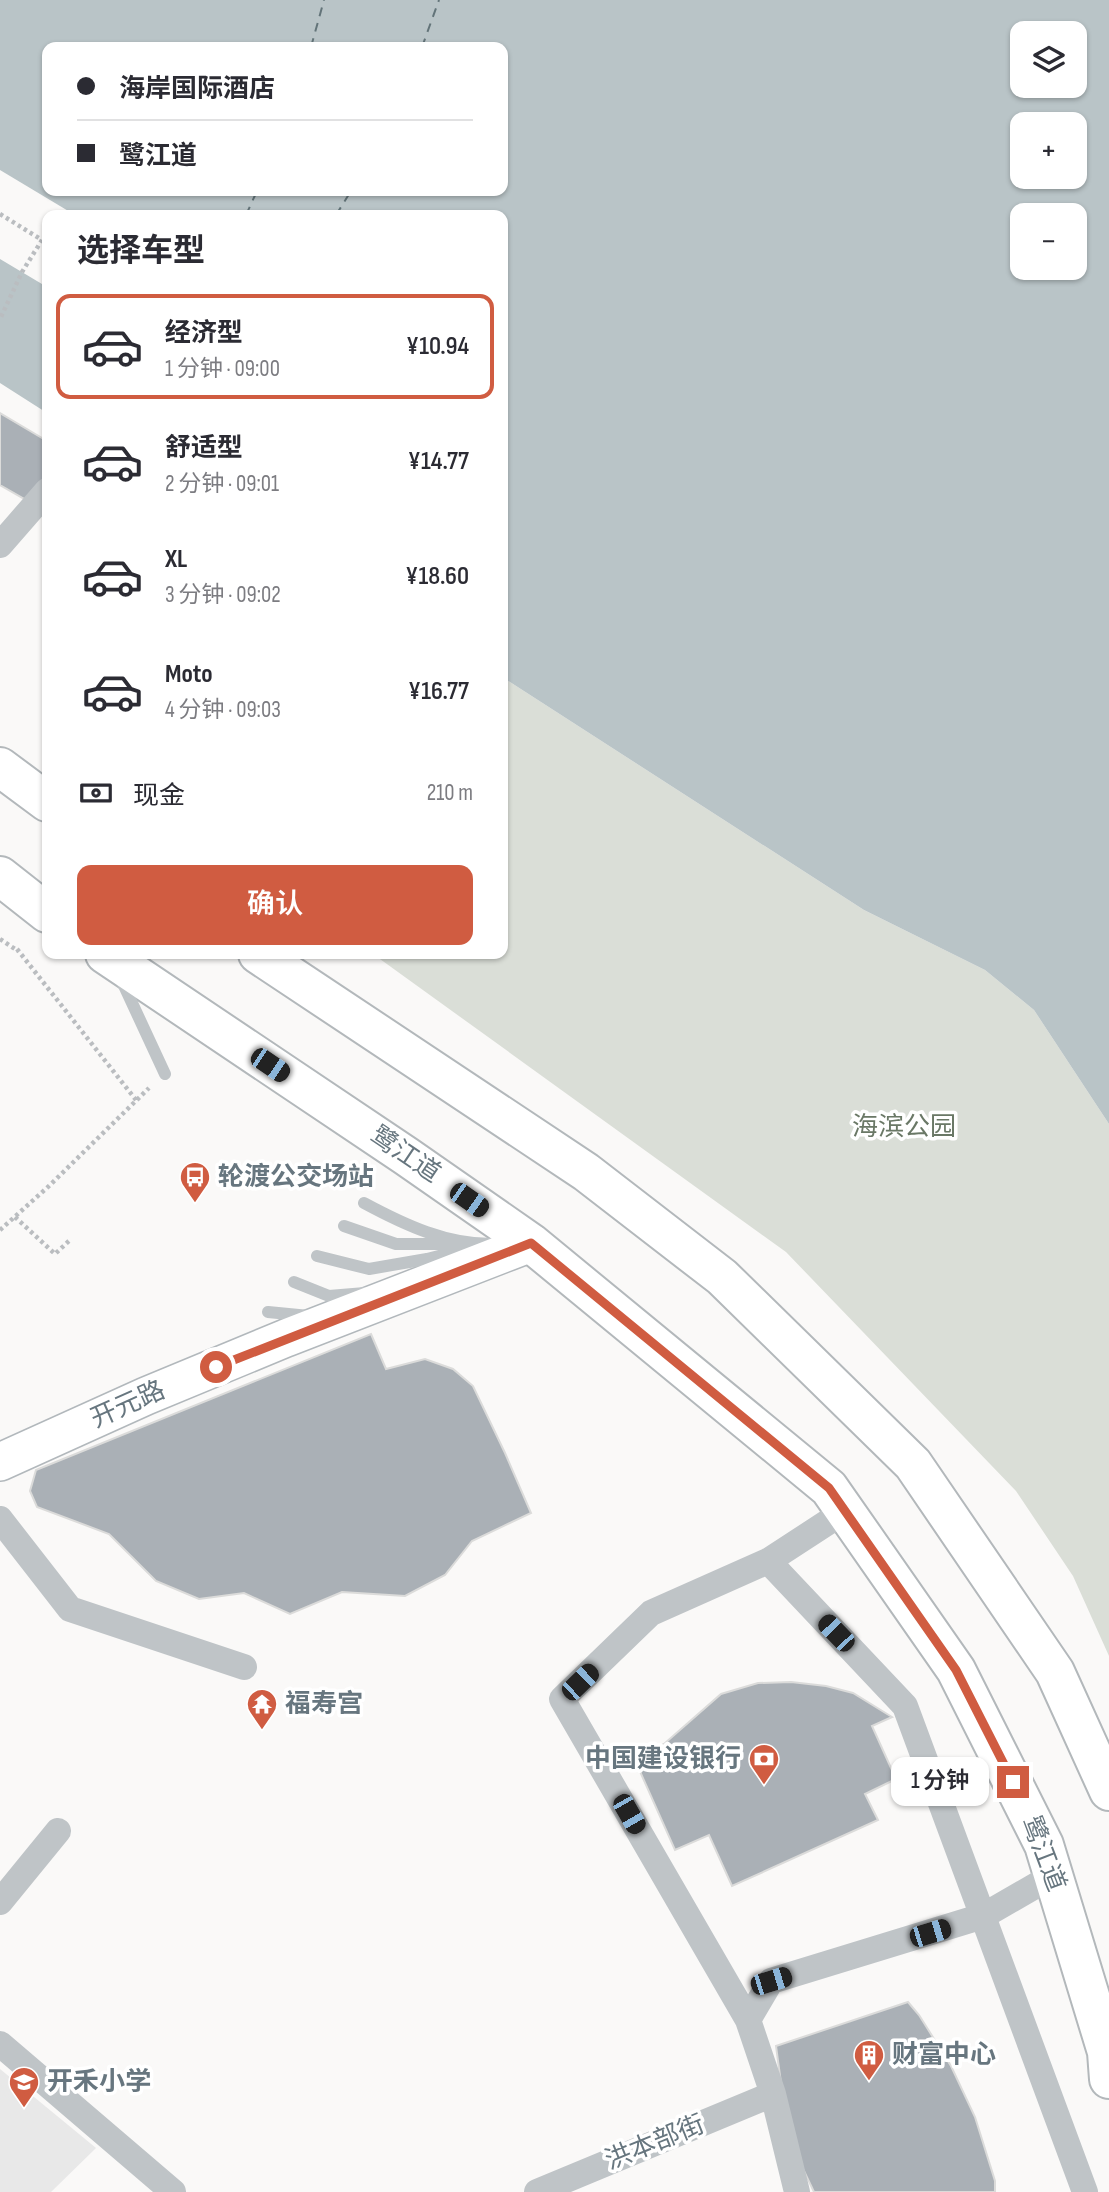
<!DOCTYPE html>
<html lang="zh">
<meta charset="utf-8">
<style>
:root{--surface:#fff;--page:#f7f7f7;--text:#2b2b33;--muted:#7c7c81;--line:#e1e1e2;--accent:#d05c41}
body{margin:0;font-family:"Sofia Sans Condensed","Noto Sans SC",sans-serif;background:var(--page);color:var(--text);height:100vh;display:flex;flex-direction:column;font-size:26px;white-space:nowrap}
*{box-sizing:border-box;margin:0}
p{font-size:23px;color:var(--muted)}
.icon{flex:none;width:38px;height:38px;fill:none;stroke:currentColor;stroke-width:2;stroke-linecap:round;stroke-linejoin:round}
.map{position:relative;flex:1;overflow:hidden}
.details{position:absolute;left:42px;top:210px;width:466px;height:749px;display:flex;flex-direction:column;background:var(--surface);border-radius:14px;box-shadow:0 2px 5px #0004}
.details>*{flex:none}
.top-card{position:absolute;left:42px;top:42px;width:466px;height:154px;border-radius:14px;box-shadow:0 2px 5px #0004;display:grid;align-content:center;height:154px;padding:0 35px;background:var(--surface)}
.buttons{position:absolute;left:1010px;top:21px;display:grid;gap:14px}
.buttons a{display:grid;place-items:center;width:77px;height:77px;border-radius:14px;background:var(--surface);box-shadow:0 2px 5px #0004;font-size:35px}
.end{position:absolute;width:32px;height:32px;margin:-16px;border:9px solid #d05c41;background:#fff;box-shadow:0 0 0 4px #fff}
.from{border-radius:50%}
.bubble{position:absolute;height:49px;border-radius:14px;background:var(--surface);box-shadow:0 2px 5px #0004;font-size:23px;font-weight:600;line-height:49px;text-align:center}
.car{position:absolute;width:21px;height:42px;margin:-21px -10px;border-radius:9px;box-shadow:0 0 5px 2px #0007;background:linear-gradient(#222 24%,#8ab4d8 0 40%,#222 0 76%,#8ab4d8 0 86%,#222 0)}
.top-card b{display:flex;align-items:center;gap:24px;height:66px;font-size:26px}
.top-card b+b{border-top:2px solid var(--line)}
.top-card i{width:18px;height:18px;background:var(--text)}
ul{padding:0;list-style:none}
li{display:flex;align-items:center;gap:21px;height:105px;margin:0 14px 10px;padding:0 21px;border:4px solid transparent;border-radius:14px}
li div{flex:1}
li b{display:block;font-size:26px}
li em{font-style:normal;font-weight:600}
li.current{border-color:var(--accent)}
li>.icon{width:63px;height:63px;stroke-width:1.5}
h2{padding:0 35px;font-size:32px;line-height:84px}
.pay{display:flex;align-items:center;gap:18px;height:77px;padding:0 35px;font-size:26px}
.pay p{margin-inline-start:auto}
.action{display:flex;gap:14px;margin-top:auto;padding:14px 35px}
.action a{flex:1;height:80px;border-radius:14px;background:var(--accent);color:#fff;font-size:28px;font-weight:600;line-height:80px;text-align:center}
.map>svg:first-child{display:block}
.built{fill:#e8e8e8}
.green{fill:#daded7}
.water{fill:#b9c4c7;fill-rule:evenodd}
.pier{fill:#faf9f8}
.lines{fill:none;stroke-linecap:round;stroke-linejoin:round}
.ferry{stroke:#637479;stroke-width:2;stroke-dasharray:9 7;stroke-linecap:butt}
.building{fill:#aab0b6;stroke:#dbdbda;stroke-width:2}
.secondary-casing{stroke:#b2b8bc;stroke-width:40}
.primary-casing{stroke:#b3b8bb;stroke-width:42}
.path{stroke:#babdc0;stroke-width:4.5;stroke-dasharray:3.5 3.5;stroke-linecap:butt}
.lane{stroke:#bfc4c7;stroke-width:12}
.street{stroke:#bfc4c7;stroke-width:26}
.secondary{stroke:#fff;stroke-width:37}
.primary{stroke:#fff;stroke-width:38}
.route{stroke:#d05c41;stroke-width:9}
.labels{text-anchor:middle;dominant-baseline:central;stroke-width:7;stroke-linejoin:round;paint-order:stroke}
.park-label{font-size:26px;fill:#6a7866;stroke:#fff}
.street-label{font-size:26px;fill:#67767f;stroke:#fff}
.poi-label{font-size:26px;font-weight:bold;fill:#67767f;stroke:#fff;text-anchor:start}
</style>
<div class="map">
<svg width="1109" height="2192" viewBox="0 0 1109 2192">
<rect width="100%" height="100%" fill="#faf9f8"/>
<!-- built -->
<path class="built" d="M0,2069L96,2148L51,2192H0Z"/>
<!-- green -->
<path class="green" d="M502,677L864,910L985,970L1034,1010L1109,1124V1656L1073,1576L1016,1491L786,1252L373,954H502Z"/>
<!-- water -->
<path class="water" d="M0,0H1109V1124L1034,1010L985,970L864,910L502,677V215H47V413L0,383ZM1022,33H1074V86H1022ZM47,47H502V191H47ZM1022,124H1074V177H1022ZM1022,215H1074V268H1022Z"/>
<!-- pier -->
<path class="pier" d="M0,170L75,215H47V287L0,259Z"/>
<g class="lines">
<!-- ferry -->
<path class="ferry" d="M311,47L324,0
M422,47L439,0
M246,215L257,191
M336,215L351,191"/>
</g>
<!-- building -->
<path class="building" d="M0,413L47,441V512L0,485Z
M371,1334L386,1369L425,1359L453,1369L473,1386L505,1453L531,1513L472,1541L445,1575L405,1596L342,1592L290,1614L244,1593L199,1599L156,1581L109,1534L37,1507L30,1491L36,1470Z
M791,1682L826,1686L853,1693L892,1717L872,1726L896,1779L865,1794L878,1820L732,1886L709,1835L675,1850L634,1758L664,1744L721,1694L758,1683Z
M908,2002L919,2015L951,2066L975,2117L995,2181V2192H814L803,2169L783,2098L776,2046Z"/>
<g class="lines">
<!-- secondary casing -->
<g class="secondary-casing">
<path id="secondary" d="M0,1462L146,1396L286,1338L531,1243"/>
</g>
<!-- primary casing -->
<g class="primary-casing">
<path id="primary" d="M0,767L47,802
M0,876L47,913
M105,954L406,1156L531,1243L829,1488L956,1670L1044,1845L1107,2052L1109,2079
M258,954L586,1172L722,1277L913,1464L1055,1672L1109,1791"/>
</g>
<!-- path -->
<path class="path" d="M0,214L42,240L22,272L0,319
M0,939L18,951
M17,949L136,1100
M15,1217L55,1254L71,1239
M0,1230L49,1186L149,1088"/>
<!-- lane -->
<path class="lane" d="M120,977L165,1074
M364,1203C405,1225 447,1245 495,1244
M344,1226L396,1244H449
M317,1256L369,1269L427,1259L478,1246
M294,1282L329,1296L365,1293
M268,1312L309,1316"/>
<!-- street -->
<path class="street" d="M0,545L47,491
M0,1519L70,1609L244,1667
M768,1561L845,1511
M0,1902L58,1831
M748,2020L562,1699L651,1613L768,1561L905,1706L1085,2192
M0,2044L173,2192
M537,2192L773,2094
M797,2192L773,2094L748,2020L771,1981L983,1916L1054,1875"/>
<!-- secondary -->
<use href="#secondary" class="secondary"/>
<!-- primary -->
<use href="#primary" class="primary"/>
</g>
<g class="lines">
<!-- route -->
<path class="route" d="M216,1367L531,1243L829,1488L956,1670L1013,1782"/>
</g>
<!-- icons -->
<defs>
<g id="bus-pin" transform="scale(1.575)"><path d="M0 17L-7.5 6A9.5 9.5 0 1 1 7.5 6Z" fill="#d05c41" stroke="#fff"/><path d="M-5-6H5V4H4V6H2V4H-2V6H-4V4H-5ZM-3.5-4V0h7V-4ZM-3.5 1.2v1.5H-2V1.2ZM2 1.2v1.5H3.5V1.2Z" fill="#fff"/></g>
<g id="temple-pin" transform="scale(1.575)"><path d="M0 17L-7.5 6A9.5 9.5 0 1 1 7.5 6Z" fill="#d05c41" stroke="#fff"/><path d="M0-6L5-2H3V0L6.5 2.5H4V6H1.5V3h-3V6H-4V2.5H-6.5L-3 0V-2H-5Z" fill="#fff"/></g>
<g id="bank-pin" transform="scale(1.575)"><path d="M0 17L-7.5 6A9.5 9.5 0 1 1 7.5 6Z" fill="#d05c41" stroke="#fff"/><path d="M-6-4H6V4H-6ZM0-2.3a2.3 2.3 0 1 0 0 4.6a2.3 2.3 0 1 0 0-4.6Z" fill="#fff"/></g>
<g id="building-pin" transform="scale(1.575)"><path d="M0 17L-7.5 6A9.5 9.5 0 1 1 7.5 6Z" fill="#d05c41" stroke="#fff"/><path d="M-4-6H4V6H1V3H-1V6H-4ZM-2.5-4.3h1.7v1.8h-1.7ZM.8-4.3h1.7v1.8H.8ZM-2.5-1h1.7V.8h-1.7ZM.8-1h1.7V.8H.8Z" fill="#fff"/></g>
<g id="school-pin" transform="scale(1.575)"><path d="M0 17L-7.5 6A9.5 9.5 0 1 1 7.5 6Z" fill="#d05c41" stroke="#fff"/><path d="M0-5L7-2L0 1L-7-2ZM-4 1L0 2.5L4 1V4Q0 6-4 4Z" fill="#fff"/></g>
</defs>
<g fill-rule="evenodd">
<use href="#bus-pin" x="195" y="1177"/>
<use href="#temple-pin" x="262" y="1704"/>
<use href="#bank-pin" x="764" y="1759"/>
<use href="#building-pin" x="869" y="2055"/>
<use href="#school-pin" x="24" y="2082"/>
</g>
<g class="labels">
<!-- park labels -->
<g class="park-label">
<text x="904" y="1127">海滨公园</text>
</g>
<!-- street labels -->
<g class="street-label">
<text transform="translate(405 1155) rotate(34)">鹭江道</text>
<text transform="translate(128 1405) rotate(-24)">开元路</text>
<text transform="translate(1043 1854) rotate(69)">鹭江道</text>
<text transform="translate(655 2143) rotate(-22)">洪本部街</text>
</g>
<!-- poi labels -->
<g class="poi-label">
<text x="218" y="1177">轮渡公交场站</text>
<text x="285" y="1704">福寿宫</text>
<text x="741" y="1759" text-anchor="end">中国建设银行</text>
<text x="892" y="2055">财富中心</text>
<text x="47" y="2082">开禾小学</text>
</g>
</g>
</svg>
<div class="buttons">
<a><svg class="icon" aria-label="layers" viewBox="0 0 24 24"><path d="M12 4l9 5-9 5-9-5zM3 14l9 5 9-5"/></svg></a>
<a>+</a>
<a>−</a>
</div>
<i class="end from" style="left:216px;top:1367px"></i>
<i class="end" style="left:1013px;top:1782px"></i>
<div class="bubble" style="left:891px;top:1757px;width:98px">1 分钟</div>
<i class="car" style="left:270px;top:1065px;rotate:124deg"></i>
<i class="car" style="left:469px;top:1200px;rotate:125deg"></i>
<i class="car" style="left:836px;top:1633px;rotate:316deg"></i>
<i class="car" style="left:580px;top:1682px;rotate:46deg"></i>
<i class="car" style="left:629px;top:1814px;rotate:150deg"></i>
<i class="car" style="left:930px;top:1933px;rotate:73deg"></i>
<i class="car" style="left:771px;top:1981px;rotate:73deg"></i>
<div class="top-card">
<b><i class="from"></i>海岸国际酒店</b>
<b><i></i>鹭江道</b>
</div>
<section class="details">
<h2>选择车型</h2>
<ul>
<li class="current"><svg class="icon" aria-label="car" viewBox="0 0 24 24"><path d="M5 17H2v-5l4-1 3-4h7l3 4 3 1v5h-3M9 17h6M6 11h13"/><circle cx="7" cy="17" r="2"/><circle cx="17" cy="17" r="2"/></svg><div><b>经济型</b><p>1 分钟 · 09:00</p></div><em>¥10.94</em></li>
<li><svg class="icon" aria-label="car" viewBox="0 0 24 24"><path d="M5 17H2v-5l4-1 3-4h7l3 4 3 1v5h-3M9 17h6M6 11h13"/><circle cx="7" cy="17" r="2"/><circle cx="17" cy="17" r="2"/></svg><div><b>舒适型</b><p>2 分钟 · 09:01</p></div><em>¥14.77</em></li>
<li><svg class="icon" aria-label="car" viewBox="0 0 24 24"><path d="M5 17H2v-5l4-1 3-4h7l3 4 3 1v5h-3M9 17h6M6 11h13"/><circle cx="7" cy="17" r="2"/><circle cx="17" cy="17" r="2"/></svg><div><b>XL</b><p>3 分钟 · 09:02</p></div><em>¥18.60</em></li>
<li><svg class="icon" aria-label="car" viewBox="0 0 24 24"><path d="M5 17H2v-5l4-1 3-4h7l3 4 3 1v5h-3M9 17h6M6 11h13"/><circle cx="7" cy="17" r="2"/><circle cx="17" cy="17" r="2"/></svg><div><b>Moto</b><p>4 分钟 · 09:03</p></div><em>¥16.77</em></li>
</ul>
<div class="pay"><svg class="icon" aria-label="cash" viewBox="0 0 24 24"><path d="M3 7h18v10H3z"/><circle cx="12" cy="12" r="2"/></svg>现金<p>210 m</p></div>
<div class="action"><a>确认</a></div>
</section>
</div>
